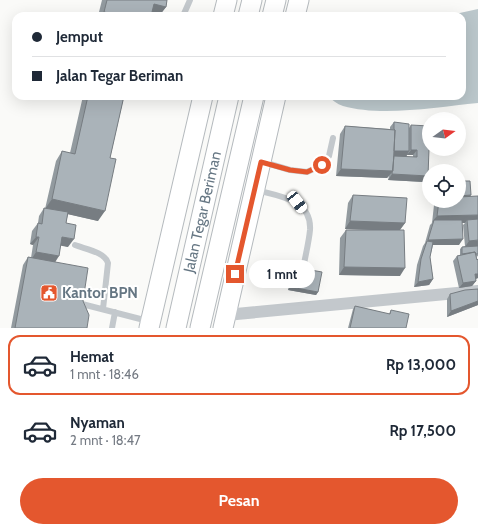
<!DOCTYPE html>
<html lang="id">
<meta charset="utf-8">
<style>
:root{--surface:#fff;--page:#f2f2f3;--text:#1f2937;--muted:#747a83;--line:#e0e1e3;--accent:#e4572e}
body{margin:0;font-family:Cabin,sans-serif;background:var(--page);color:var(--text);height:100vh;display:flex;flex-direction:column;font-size:15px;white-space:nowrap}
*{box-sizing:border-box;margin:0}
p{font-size:13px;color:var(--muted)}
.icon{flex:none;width:22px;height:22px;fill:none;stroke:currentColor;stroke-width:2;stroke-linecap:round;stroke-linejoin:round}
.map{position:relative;height:328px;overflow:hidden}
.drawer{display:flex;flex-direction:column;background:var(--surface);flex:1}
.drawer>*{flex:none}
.banner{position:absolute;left:12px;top:12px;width:454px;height:88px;border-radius:12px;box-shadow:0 4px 16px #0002;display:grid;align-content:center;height:88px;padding:0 20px;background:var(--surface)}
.needle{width:26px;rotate:75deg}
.controls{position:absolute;left:422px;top:112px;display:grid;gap:8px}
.controls a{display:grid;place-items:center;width:44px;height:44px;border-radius:50%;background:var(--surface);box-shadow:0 4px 16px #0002;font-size:20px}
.end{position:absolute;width:18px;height:18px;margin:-9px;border:5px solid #e4572e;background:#fff;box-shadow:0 0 0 2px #fff}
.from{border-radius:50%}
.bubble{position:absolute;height:28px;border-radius:14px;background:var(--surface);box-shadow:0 4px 16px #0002;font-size:13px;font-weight:800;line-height:28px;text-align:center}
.car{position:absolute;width:12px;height:24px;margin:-12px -6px;border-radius:5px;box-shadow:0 0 3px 1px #0007;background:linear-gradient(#fff 24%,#345 0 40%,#fff 0 76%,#345 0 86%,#fff 0)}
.banner b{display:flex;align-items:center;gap:14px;height:38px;font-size:15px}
.banner b+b{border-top:1px solid var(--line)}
.banner i{width:10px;height:10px;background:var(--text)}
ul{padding:7px 0 0;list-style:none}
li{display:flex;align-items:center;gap:12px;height:60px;margin:0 8px 6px;padding:0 12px;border:2px solid transparent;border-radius:12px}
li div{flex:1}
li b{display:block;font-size:15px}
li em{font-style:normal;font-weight:800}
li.active{border-color:var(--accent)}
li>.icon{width:36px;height:36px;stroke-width:1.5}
.cta{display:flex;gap:8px;margin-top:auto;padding:8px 20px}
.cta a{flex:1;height:46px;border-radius:24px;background:var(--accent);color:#fff;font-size:16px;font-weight:800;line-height:46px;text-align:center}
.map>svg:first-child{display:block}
.water{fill:#bbc7cb}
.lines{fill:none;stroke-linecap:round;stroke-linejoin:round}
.primary-casing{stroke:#b5babe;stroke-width:21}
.service{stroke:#c3c8cc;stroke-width:6}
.minor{stroke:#c3c8cc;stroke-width:12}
.primary{stroke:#fff;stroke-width:19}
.wall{fill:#929a9f;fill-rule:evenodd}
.shaded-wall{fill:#777d82}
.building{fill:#aab3b9;stroke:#777d82}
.route{stroke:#e4572e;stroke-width:5}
.labels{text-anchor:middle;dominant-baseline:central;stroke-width:4;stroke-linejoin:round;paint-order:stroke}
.street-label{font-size:15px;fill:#657683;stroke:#fff}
.poi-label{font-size:15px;font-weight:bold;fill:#657683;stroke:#fff;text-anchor:start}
</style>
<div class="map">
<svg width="478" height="328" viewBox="0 0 478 328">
<rect width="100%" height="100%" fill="#fafaf8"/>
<!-- water -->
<path class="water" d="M478,9V103C438,107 381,117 343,106C337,104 332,100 328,96H462V16H446Z"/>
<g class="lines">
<!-- primary casing -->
<g class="primary-casing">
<g id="primary">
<path d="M223,16L227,0"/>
<path d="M248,16L252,0"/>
<path d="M272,16L276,0"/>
<path d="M295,16L299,0"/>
<path d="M149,328L203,96"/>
<path id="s1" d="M176,328L229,96"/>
<path d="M200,328L254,96"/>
<path d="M223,328L276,96"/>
</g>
</g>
<!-- service -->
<path class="service" d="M183,16L190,0
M263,162L290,170L307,172L322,165L329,156L333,138
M256,190C278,196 312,199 310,230C309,241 306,253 304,264
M75,245C85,249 105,252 108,263L103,309
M82,304L148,321
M112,328L115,312"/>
<!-- minor -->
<path class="minor" d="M226,315L478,291"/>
<!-- primary -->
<use href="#primary" class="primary"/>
</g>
<!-- wall -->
<path class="wall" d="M102,0H167L166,7L159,16L151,15V16H98Z
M83,96H124L110,158L98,221L68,214L66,223L68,247L61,245L55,262L83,301L87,328H11L23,265L28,257L31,258L33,245L30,244L32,231L38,223L39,216L44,208L45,209L56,161L62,151L70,153Z
M394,122L409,128L411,125L428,176L424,182L388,180L389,176L387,178L336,176L340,134L345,126L390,129V127ZM407,154V155H413V157H406Z
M353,195L405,223L400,230V276L339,275L340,238L346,230H373L345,229L348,203Z
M470,197L478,256L476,257L477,260L478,259V278L476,279V281L472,286L459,288L453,261L457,256L460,255V249L462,247L465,246L463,225L465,223H462L459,245H433L430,257L433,279L429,285L414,287L417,265L423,246L425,243L430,225L432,223L434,205L436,202H435V201H459Z
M294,267L318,292L316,295L288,290L292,270Z
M478,289V305L447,317V299L450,294Z
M355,306L389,314L391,310L406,328H348L353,309Z"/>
<!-- shaded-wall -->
<path class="shaded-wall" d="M154,4L166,7L159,16H156L147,14Z
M104,12L121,16H101Z
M411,150H417L413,155H407Z
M392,151H409L406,157L388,156Z
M341,169L393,171L387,178L336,176Z
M392,174L428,176L424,182L388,180Z
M471,195L467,201H459V196Z
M52,199L105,211L98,221L45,209Z
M478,215V223L467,220L465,223H433L434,220L431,223L437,216Z
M350,221L405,223L399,231L345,229Z
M36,237H39L33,245L30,244Z
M62,237L74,239L68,247L57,245Z
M463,239L459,245H425L428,240Z
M478,240V246L465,247L469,241Z
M36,252L59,256L54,264L31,260Z
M344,267L405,268L400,276L339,275Z
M475,274H478V278L471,280Z
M433,279L429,285L414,287L418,282Z
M476,281L472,286L459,288L463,283Z
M290,287L318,292L316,295L288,290Z
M478,301V305L447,317L451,311Z"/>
<!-- building -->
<path class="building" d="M107,0H167L166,7L154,4L151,16H121L104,12Z
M88,96H124L110,158L116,159L105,211L52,199L62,151L75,154Z
M394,122L409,124V151H394L395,130L394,129Z
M411,125L429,126V149L428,176L392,174L394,156L417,157V150H411Z
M345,126L395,130L393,171L341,169Z
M459,181H470L471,195L459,196Z
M353,195L407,198L405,223L350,221Z
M478,196V215L437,216L439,201H459V197Z
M44,208L68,212L66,223L76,225L74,239L62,237L59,256L36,252L39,237H36L38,223L42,224Z
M478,219V240L469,241L467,220Z
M434,220H462L463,239L428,240Z
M346,230H404L405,268L344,267Z
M427,241L433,242L430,257L433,279L418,282L421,259Z
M478,246V254H476L475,252L462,254V247Z
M475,252L477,260L478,259V274H475L476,281L463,283L457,256Z
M28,257L88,268L83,301L89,315L87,328H15Z
M294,267L322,272L318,292L290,287Z
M478,289V301L451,311L450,294L465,290Z
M355,306L390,314L391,310L409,314L406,328H350Z"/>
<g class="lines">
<!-- route -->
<path class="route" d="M235,274L261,162L290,170L307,172L322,165"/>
</g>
<!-- icons -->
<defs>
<g id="civic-square" transform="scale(0.9)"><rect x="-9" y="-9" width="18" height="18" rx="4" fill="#e4572e" stroke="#fff"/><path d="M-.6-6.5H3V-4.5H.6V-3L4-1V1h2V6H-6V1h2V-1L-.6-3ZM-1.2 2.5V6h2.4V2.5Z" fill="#fff"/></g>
</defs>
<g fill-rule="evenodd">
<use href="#civic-square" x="49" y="293"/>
</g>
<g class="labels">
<!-- street labels -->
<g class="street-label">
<text stroke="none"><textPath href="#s1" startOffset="119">Jalan Tegar Beriman</textPath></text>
</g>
<!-- poi labels -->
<g class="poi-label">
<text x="62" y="293">Kantor BPN</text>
</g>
</g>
</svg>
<div class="controls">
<a><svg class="needle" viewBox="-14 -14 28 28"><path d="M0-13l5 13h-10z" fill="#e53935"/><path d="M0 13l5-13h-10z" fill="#747a83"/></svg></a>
<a><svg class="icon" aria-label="locate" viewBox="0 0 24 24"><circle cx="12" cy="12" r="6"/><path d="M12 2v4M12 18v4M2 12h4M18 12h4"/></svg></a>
</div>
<i class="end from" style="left:322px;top:165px"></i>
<i class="end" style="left:235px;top:274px"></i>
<div class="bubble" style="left:249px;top:260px;width:66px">1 mnt</div>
<i class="car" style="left:297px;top:202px;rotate:142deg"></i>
<div class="banner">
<b><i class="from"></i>Jemput</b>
<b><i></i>Jalan Tegar Beriman</b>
</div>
</div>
<section class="drawer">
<ul>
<li class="active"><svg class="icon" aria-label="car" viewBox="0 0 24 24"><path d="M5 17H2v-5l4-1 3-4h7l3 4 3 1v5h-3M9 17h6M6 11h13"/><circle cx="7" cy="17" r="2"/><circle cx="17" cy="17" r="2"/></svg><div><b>Hemat</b><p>1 mnt · 18:46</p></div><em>Rp 13,000</em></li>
<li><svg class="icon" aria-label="car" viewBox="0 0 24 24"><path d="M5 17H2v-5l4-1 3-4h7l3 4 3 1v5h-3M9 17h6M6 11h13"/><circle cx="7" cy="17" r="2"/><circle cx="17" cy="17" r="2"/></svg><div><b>Nyaman</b><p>2 mnt · 18:47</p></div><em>Rp 17,500</em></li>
</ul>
<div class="cta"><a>Pesan</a></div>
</section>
